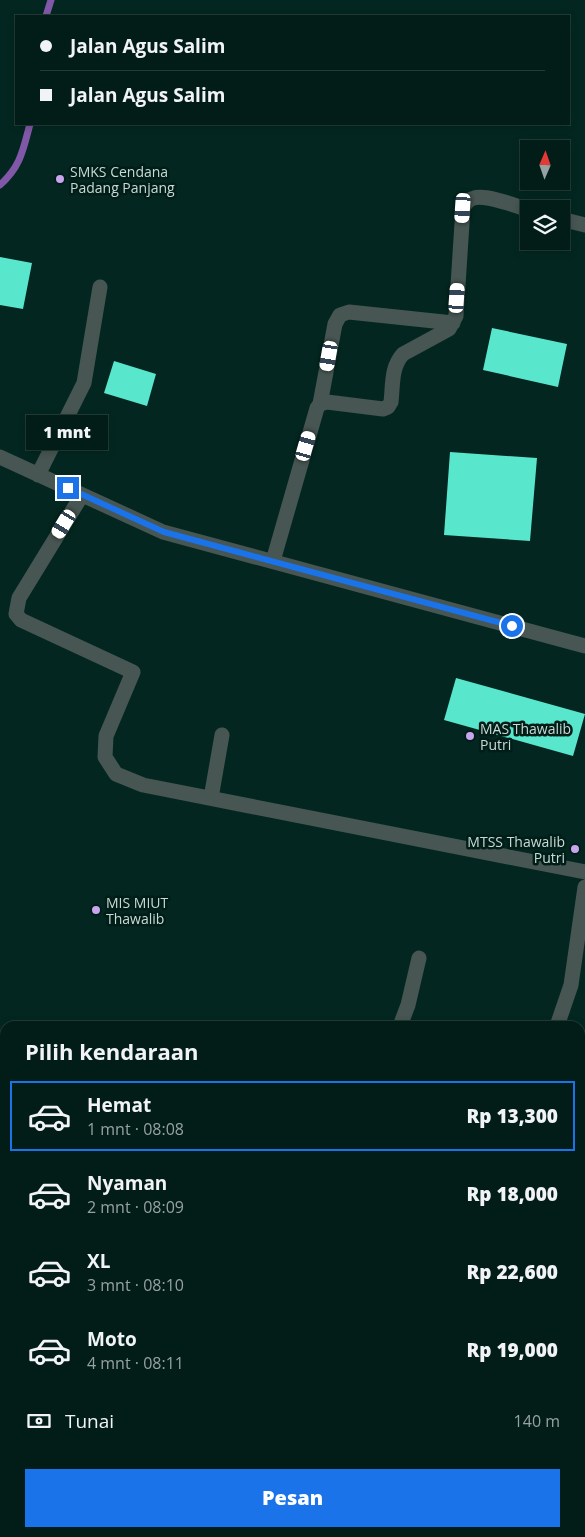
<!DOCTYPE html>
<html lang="id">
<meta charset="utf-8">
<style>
:root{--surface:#021d18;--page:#102a25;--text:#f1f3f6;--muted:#96a2a2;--line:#233b37;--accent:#1a73e8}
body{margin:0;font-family:"Open Sans",sans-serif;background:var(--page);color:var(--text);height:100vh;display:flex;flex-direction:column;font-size:19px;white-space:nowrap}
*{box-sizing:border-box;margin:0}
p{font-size:16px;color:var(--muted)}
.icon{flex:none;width:28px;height:28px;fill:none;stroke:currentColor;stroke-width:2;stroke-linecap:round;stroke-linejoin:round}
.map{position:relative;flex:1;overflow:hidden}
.details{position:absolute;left:0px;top:1021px;width:585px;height:516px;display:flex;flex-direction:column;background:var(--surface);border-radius:15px 15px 0 0;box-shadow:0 2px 8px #0003,0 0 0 1px var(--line)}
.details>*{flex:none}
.top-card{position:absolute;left:15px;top:15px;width:555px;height:110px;border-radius:0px;box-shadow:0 2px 8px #0003,0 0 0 1px var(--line);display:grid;align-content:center;height:110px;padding:0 25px;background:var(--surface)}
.needle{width:32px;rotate:2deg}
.tools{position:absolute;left:520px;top:140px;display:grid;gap:10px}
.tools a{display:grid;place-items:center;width:50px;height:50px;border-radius:0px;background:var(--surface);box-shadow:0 2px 8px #0003,0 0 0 1px var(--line);font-size:25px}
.end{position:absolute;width:22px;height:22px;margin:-11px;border:6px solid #1a73e8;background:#fff;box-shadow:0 0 0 2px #fff}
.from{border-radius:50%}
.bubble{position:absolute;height:35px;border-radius:0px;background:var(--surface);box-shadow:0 2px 8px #0003,0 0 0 1px var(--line);font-size:16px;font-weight:800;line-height:35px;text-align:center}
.car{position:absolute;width:15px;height:30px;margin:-15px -8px;border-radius:6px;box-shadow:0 0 4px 1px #0007;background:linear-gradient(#fff 24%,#345 0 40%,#fff 0 76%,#345 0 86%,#fff 0)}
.top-card b{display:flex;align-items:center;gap:18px;height:48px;font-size:19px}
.top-card b+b{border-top:1px solid var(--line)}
.top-card i{width:12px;height:12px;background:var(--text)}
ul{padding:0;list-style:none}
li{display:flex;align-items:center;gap:15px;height:70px;margin:0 10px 8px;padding:0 15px;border:2px solid transparent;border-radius:0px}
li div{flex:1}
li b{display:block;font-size:19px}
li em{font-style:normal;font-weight:800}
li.selected{border-color:var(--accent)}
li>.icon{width:45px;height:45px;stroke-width:1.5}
h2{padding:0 25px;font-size:22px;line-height:60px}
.pay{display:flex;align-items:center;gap:12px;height:55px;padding:0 25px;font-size:19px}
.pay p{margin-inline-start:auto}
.primary-button{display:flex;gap:10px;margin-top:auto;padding:10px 25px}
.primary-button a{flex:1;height:58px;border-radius:0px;background:var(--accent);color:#fff;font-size:20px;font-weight:800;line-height:58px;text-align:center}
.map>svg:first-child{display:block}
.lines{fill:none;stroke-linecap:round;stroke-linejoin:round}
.stream{stroke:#8158a7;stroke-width:7}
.building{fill:#58e6cc}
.lane{stroke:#475652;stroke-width:12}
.street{stroke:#475652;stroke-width:15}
.route{stroke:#1a73e8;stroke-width:6}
.poi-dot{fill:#c9a5ee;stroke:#001d17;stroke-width:2}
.labels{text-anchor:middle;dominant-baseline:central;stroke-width:5;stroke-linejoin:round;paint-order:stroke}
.poi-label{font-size:14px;fill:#c8dad5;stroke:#001d17;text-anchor:start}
</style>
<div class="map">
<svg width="585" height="1537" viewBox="0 0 585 1537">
<rect width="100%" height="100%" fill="#032720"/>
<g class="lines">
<!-- stream -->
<path class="stream" d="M46,16L51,0
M0,185C21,166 23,150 30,124"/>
</g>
<!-- building -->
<path class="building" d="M0,257L32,263L23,309L0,305Z
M492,328L567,344L558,387L483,370Z
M114,361L156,374L147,406L104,393Z
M450,452L537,458L530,541L444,535Z
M456,678L585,714L573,756L444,720Z
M580,1063L585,1064V1091L580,1089Z
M0,1087L5,1089V1532H95L93,1537H0Z
M580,1100L585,1102V1147L580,1144Z
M246,1532H280L278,1537H246Z
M372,1532H380L393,1537H371Z
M418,1532H442L440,1537H418Z
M454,1532H480V1537H453Z"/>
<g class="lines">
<!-- lane -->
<path class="lane" d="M0,1224L5,1226
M0,1403L5,1405"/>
<!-- street -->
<path class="street" d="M561,219L585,225
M320,404L327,402L383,409L388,407L391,402C393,385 391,367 403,354L449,329L456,316L463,208C466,203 469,199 474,198C486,194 516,206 529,210
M0,457L163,532L585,646
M38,475L84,383L100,287
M82,495L19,598L16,614L21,620L133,672L106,736L105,757L116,774L143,785L585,872
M273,561L317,408L320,404L335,324L340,315L349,312L453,323
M211,798L222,735
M400,1026L408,1005L419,958
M557,1026L571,985L585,887
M0,1061L5,1063
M337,1537L340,1532"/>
</g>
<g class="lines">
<!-- route -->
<path class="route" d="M68,488L164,532L512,626"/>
</g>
<!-- markers -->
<g class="poi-dot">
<circle cx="60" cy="179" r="5"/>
<circle cx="470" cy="736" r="5"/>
<circle cx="575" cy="849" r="5"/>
<circle cx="96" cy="910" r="5"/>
</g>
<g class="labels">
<!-- poi labels -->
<g class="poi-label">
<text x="70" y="171">SMKS Cendana<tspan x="70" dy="16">Padang Panjang</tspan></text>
<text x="480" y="728">MAS Thawalib<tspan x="480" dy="16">Putri</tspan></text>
<text x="565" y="841" text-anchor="end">MTSS Thawalib<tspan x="565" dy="16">Putri</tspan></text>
<text x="106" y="902">MIS MIUT<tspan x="106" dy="16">Thawalib</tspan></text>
</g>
</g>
</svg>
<div class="tools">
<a><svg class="needle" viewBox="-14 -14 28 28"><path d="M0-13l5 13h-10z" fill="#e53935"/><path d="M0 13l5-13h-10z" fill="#96a2a2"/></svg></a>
<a><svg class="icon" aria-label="layers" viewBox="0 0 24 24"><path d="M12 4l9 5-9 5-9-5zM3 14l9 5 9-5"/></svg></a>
</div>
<i class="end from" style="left:512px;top:626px"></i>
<i class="end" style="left:68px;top:488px"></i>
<div class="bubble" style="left:26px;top:415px;width:82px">1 mnt</div>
<i class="car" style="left:463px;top:208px;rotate:184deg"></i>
<i class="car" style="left:457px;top:298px;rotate:4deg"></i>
<i class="car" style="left:329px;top:356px;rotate:190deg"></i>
<i class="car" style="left:306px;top:446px;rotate:16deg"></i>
<i class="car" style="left:64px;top:524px;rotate:211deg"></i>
<div class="top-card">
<b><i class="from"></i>Jalan Agus Salim</b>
<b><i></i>Jalan Agus Salim</b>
</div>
<section class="details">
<h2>Pilih kendaraan</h2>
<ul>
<li class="selected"><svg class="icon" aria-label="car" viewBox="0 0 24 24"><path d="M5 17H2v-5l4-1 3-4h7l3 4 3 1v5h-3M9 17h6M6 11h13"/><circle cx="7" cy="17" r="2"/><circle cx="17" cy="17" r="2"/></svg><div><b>Hemat</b><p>1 mnt · 08:08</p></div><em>Rp 13,300</em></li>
<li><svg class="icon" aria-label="car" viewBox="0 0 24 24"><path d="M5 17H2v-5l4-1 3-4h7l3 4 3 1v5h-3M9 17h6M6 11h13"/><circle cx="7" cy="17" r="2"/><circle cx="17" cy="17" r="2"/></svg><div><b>Nyaman</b><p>2 mnt · 08:09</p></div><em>Rp 18,000</em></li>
<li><svg class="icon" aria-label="car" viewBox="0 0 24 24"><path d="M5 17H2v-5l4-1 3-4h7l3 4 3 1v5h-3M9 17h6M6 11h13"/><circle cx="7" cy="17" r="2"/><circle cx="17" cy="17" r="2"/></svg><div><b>XL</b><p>3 mnt · 08:10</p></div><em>Rp 22,600</em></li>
<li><svg class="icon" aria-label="car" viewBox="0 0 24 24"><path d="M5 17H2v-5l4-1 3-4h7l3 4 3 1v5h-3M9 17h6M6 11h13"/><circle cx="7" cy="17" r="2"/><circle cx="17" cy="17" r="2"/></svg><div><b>Moto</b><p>4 mnt · 08:11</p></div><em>Rp 19,000</em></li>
</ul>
<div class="pay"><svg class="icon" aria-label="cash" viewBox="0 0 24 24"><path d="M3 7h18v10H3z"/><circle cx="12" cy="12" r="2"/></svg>Tunai<p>140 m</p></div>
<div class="primary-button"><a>Pesan</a></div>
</section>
</div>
